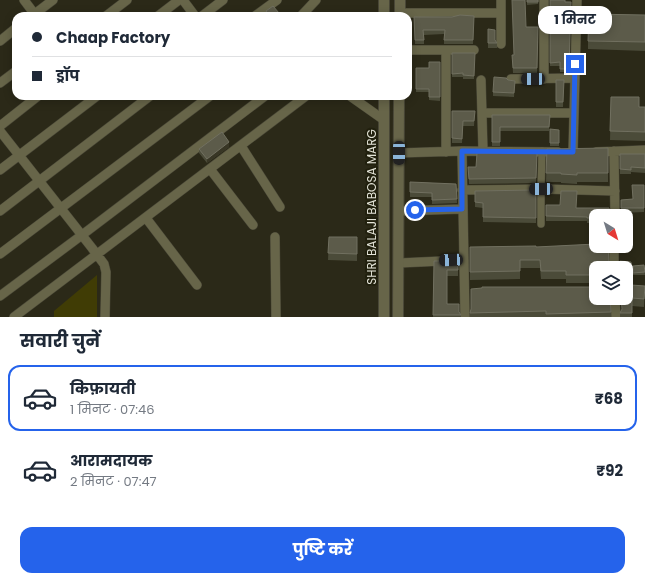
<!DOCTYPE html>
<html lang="hi">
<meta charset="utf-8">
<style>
:root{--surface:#fff;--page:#f2f2f3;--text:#1f2937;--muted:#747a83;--line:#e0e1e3;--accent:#2563eb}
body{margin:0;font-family:Poppins,"Noto Sans Devanagari",sans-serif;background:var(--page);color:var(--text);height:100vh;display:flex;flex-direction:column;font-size:15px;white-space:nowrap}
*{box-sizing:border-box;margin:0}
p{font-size:13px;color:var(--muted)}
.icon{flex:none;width:22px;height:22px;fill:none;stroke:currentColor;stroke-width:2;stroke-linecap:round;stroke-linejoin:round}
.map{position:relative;height:317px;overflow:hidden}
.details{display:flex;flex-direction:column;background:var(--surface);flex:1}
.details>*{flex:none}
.banner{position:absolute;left:12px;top:12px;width:400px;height:88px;border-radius:12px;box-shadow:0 2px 10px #0003;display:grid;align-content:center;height:88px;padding:0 20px;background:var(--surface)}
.needle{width:26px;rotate:142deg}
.fabs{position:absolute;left:589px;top:209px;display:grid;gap:8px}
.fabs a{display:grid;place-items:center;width:44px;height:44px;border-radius:8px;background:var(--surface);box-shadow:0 2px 10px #0003;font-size:20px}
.end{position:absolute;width:18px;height:18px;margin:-9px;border:5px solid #2563eb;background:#fff;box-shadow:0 0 0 2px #fff}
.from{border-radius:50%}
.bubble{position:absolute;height:28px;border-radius:12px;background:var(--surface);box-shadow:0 2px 10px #0003;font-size:13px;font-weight:700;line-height:28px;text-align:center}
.car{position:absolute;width:12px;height:24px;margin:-12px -6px;border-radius:5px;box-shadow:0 0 3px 1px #0007;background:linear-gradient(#222 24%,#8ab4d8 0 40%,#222 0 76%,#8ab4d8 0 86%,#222 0)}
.banner b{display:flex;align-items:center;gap:14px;height:38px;font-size:15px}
.banner b+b{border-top:1px solid var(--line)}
.banner i{width:10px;height:10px;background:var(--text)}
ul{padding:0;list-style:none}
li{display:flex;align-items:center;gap:12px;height:66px;margin:0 8px 6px;padding:0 12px;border:2px solid transparent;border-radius:12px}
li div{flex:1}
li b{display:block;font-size:15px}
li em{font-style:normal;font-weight:700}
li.current{border-color:var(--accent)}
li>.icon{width:36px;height:36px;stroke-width:1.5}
h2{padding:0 20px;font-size:18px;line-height:48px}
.primary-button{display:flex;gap:8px;margin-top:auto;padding:8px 20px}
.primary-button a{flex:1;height:46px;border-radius:12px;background:var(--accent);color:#fff;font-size:16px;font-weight:700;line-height:46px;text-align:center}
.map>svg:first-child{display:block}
.green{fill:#403c05}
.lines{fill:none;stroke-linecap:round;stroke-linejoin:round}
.pedestrian-casing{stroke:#494737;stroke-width:8}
.minor-casing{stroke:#494737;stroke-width:10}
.tertiary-casing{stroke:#494737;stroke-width:12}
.pedestrian{stroke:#676549;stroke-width:7}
.minor{stroke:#676549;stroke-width:9}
.tertiary{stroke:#676549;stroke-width:10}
.wall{fill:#4b4b39}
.shaded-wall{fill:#383625}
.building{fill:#5c5b4a;stroke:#717060}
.route{stroke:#2563eb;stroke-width:5}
.labels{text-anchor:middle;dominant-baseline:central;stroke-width:4;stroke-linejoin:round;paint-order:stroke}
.street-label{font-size:12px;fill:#e4e4d8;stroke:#21200e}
</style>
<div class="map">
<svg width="645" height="317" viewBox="0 0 645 317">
<rect width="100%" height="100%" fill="#2b2918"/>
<!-- green -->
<path class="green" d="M97,275V317H54V311Z"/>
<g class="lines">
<!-- pedestrian casing -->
<g class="pedestrian-casing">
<path id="pedestrian" d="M541,224V189L542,151"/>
</g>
<!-- minor casing -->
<g class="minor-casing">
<path id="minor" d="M24,0L36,16
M183,0L195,16
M501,0V44
M544,0V79
M400,13H501
M32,16L53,0
M106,16L127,0
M158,16L179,0
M202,16L223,0
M255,16L277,0
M301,16L316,0
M0,41L16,28
M408,50H474
M446,50V152
M511,79L575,78
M481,80L483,151
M0,83L16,71
M350,96L384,120
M482,113H574
M0,126L38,96
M0,131L92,248L104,264L106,272L105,317
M241,146L280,207
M462,151L465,317
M614,151L615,216
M573,152L577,0
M596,152L645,150
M399,153L462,151L558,152
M210,169L253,225
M0,170L97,96
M462,190L544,189L615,191
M0,211L150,96
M399,211L462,209
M146,218L197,285
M275,237L276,317
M0,254L210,96
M399,263L464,260
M614,268V246
M0,296L82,235L265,96
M615,298L616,317
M14,317L306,96"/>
</g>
<!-- tertiary casing -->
<g class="tertiary-casing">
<path id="tertiary" d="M384,16V0
M400,16V0
M384,96V317
M398,317L399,96"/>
</g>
<!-- pedestrian -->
<use href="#pedestrian" class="pedestrian"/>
<!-- minor -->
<use href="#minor" class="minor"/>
<!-- tertiary -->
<use href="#tertiary" class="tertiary"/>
</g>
<!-- wall -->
<path class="wall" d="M527,0H539L538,4L527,5Z
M550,0L571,2L569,72H560V66H550Z
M266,11L279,16H266Z
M645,15V51L588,49V41Z
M474,16L473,44H444V34L424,35V44H415L414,17Z
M526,27H538L537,73H513L512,55H514Z
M488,29L497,43V48H488Z
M452,53H475L474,79H463V77H452Z
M440,62V101L429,100V92H416V68H429Z
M508,80L515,81L514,97L493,96V92Z
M556,80H564L563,107H556Z
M611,97L639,107H645V141L610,140Z
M452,111H475L474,126H463L462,143H452Z
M492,115H550L549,131H500V146H492Z
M550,129L559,130V146H550Z
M229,147L207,163L199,153V149Z
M608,148V182H577V184L561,183V182H546L547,149Z
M537,153L536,183L469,184L468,167H476Z
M620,154H645V173L631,172V174H620Z
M410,182L456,184L457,203L432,204V197H410Z
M644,185V212L621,213V200L633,199Z
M536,190V223L483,222V208L475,207V191Z
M546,205L577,208L596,216V223H587V221H546Z
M329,237H357V261L328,260Z
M596,244V246H608L609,263L614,266L617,265L620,261L631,262V285L645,286L644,307L632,306V317H620V313L622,310L621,298H626V268H596V283H566V279H541L540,268H520V279L470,280V247L536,246V247Z
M434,261H458V276H447V304L459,312L461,315V317H433Z
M644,265L645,275H633V266Z
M596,287L611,312V317H470V313Z"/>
<!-- shaded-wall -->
<path class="shaded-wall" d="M229,142V147L207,163V159Z"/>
<!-- building -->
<path class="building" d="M512,0H525L526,27H538L537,68H513L512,55H514Z
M527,0H538V2H527Z
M550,0H565V2H571L569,69H560V62L550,63Z
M273,6L279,13L276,16H270L266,11Z
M589,14L645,15V42L588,41Z
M460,15L474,16L473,40H444L445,30H423L424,40H415L414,17H452Z
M488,29L495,30V40L497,43H488Z
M452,53H475L474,76L463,75V73L452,74Z
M429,62H440V97H429V89H416V68H429Z
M494,77L506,78L508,80L515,81L514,93L493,92Z
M556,80H564L563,102H556Z
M611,97H639V107H645V132L610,131Z
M452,111H475L474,121H463L462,139L452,138Z
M492,115H550L549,127H500V142H492Z
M550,129L559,130V143H550Z
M222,132L229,142L207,159L199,149Z
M608,148V173H577V175L561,174V173H546L547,149Z
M477,153H537L536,178L469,179L468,167H476Z
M620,154H645V168L631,167V170L620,169Z
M410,182L456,184L457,199L432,200V193L410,192Z
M632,185H644V208H621V200L633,199Z
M536,190V218L483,217V203L475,202V191Z
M561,191H577L576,208H609L610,216H596V218H587V217L546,216V205H560Z
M329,237H357V254L328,253Z
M596,244V246H608L609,263L614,266L617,265L620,261L631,262V285L645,286L644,299L632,298V313H620L622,309L621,298H626V268H596V275H566V271H541L540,260H520V271L470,272V247L536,246V247Z
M434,261H458V270H447V304H459V312L461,315H433Z
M644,265L645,272L633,273V266Z
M482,287H596V298H610L611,312L546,314V311L470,313L471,309V289L482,288Z"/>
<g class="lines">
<!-- route -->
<path class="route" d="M415,210L462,209V151L573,152L575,64"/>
</g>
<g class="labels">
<!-- street labels -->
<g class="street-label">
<text transform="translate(371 207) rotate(-90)">SHRI BALAJI BABOSA MARG</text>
</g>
</g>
</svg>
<div class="fabs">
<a><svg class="needle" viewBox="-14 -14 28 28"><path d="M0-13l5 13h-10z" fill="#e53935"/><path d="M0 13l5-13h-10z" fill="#747a83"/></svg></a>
<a><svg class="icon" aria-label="layers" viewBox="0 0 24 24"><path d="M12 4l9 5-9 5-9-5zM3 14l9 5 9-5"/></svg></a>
</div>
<i class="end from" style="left:415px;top:210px"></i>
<i class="end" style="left:575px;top:64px"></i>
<div class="bubble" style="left:538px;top:6px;width:74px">1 मिनट</div>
<i class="car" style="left:533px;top:79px;rotate:270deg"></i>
<i class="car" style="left:399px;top:153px;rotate:180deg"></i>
<i class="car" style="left:541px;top:189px;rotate:269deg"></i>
<i class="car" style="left:451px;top:260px;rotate:267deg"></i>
<div class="banner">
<b><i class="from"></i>Chaap Factory</b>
<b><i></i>ड्रॉप</b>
</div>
</div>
<section class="details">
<h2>सवारी चुनें</h2>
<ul>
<li class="current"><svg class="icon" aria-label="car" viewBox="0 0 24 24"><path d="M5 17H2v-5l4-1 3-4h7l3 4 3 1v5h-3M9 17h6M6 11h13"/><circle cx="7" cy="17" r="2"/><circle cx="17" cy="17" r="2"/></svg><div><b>किफ़ायती</b><p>1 मिनट · 07:46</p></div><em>₹68</em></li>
<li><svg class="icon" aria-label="car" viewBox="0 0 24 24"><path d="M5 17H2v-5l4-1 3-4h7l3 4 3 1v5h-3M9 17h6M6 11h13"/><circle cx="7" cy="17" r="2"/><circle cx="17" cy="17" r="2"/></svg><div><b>आरामदायक</b><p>2 मिनट · 07:47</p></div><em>₹92</em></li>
</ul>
<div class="primary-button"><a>पुष्टि करें</a></div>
</section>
